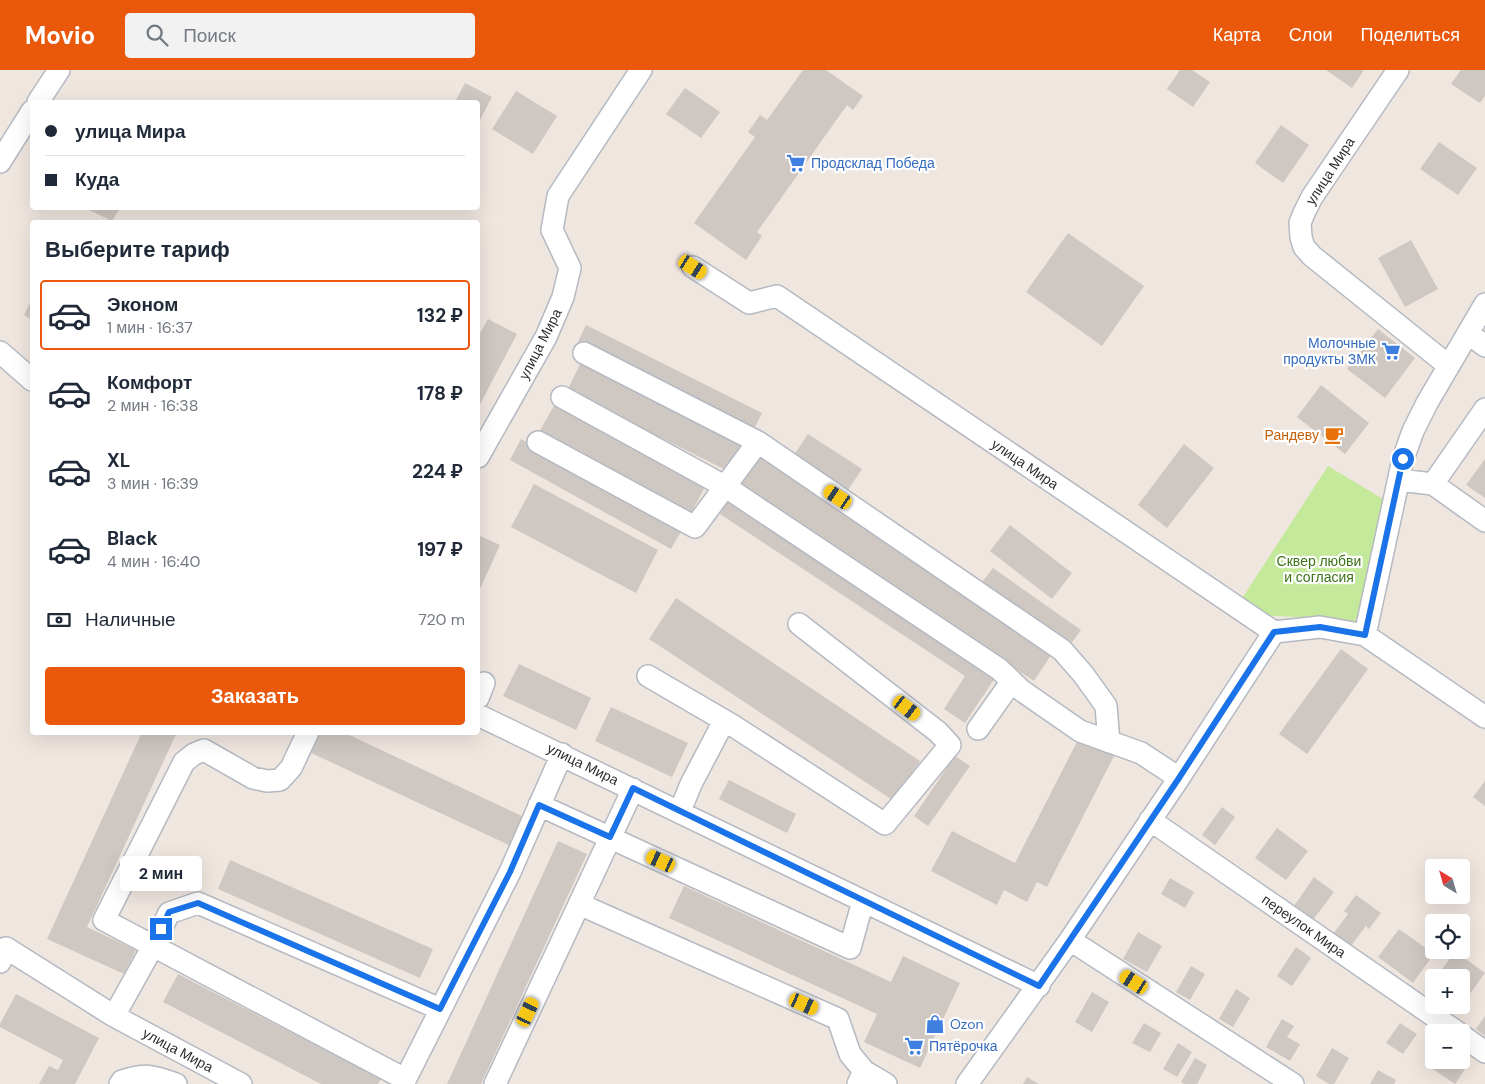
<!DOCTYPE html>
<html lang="ru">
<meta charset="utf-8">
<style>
:root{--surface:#fff;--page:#f2f2f3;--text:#1f2937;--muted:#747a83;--line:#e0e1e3;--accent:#ea580c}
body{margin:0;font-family:"DM Sans",sans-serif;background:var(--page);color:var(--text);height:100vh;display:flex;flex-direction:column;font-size:19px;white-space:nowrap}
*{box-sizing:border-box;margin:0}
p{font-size:16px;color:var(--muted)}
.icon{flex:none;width:28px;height:28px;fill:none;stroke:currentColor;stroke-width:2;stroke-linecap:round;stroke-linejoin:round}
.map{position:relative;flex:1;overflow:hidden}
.drawer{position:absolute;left:30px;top:150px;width:450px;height:515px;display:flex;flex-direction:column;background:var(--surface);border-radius:5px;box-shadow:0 5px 20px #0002}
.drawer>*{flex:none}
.hud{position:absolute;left:30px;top:30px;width:450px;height:110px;border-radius:5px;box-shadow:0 5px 20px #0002;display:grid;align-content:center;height:110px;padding:0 15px;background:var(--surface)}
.needle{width:32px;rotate:323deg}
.buttons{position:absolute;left:1425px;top:789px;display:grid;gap:10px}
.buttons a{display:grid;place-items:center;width:45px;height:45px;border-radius:5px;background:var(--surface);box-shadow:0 5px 20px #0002;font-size:25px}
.end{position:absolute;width:22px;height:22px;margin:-11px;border:6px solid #1a73e8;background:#fff;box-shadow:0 0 0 2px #fff}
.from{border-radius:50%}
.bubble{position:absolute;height:35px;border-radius:5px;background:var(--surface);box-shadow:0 5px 20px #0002;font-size:16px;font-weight:700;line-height:35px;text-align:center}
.car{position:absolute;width:15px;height:30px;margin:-15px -8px;border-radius:6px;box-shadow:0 0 4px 1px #0007;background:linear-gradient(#f5c518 24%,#345 0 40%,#f5c518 0 76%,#345 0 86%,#f5c518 0)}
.hud b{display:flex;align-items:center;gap:18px;height:48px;font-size:19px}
.hud b+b{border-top:1px solid var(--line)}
.hud i{width:12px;height:12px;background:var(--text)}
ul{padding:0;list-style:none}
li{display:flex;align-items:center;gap:15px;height:70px;margin:0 10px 8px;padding:0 5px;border:2px solid transparent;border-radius:5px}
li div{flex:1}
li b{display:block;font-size:19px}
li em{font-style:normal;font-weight:700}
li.on{border-color:var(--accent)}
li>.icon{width:45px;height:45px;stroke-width:1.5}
h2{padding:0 15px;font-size:22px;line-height:60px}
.pay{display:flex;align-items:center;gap:12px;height:55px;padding:0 15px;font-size:19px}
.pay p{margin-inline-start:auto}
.action{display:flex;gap:10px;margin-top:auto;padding:10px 15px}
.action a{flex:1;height:58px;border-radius:5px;background:var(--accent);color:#fff;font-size:20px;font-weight:700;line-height:58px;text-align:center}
header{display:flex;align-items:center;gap:30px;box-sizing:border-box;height:70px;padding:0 25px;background:var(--accent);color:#fff}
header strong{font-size:24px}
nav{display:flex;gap:28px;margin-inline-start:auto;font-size:18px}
.search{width:350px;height:45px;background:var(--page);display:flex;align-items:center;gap:12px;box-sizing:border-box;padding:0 18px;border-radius:5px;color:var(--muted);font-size:19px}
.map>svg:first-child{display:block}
.green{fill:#c5e99a}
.building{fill:#cfc7c1}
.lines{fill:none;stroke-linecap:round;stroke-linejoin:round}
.minor-casing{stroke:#b4b9c2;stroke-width:24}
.minor{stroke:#fff;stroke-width:21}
.route{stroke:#1a73e8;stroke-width:6}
.labels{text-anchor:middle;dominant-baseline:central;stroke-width:4.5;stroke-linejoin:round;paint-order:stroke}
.shop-label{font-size:14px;fill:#366cbe;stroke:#fff;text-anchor:start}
.street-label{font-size:14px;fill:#2e2e2e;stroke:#fff}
.food-label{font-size:14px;fill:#c56008;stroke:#fff;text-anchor:end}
.park-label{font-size:14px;fill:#3d7217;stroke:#fff}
</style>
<header>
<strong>Movio</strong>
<div class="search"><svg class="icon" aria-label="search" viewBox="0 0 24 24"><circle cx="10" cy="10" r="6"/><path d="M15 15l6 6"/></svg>Поиск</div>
<nav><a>Карта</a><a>Слои</a><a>Поделиться</a></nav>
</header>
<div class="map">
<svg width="1485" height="1014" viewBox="0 0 1485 1014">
<rect width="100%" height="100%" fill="#f0e6e0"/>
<!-- green -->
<path class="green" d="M1328,396L1383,429L1356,551L1261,545L1241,530Z"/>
<!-- building -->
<path class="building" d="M803,0H826L863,26L853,40L847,35L757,162L762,166L746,190L694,153L755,67L748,62L760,45L767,50Z
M1180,0H1192L1210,12L1193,37L1167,19Z
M1326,0H1364L1352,18Z
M1461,0H1485V26L1480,33L1451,14Z
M465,13L492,27L478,54V32H455Z
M685,18L720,42L701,68L666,44Z
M516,21L557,46L533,84L492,59Z
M1281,55L1309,75L1283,113L1255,93Z
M1439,72L1477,98L1458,125L1420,99Z
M85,138H120L112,151Z
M1068,163L1144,216L1102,276L1026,222Z
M1411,170L1438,219L1405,237L1378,188Z
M32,229V250L24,245Z
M488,249L517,264L478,338V267Z
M586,255L762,343L754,359L578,272Z
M1378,259L1415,288L1385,328L1347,299Z
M582,290L747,372L732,403L567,321Z
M1321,315L1369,353L1345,384L1297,347Z
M556,332L706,415L689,447L538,364Z
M808,364L862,399L848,420L794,385Z
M521,369L683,458L671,479L510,390Z
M1184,374L1214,398L1167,458L1138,435Z
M761,382L1055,579L1034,611L740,414Z
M1485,389V428L1466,415Z
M534,414L658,480L636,523L511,457Z
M730,428L997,605L965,653L944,639L965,606L720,444Z
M1010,455L1072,503L1052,529L990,481Z
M478,465L500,475L478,523Z
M993,498L1081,560L1071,574L982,512Z
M676,528L920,691L894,731L649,569Z
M1341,579L1368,599L1307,684L1279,664Z
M519,594L591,628L576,660L503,626Z
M611,637L688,673L672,707L595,671Z
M142,662H177L87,857L136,880L124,904L47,869Z
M319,662H343L524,747L511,776L309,682Z
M1080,666L1115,684L1047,817L1037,812L1027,832L1004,820L997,835L931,801L952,761L1015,793Z
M955,686L970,696L928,756L914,746Z
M729,710L796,744L787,763L719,729Z
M1485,711V736L1473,727Z
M1222,737L1235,747L1215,775L1202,765Z
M1277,758L1308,781L1286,810L1255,788Z
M558,771L587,784L481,1014H447Z
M230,790L433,879L420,908L218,819Z
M1314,807L1334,822L1313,850L1294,836Z
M1170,808L1194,822L1185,838L1161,824Z
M684,816L891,912L903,886L960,913L920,998L864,972L877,944L669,848Z
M1356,825L1381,843L1369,859L1366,856L1351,876L1333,864L1348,844L1344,841Z
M1399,859L1434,884L1413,913L1378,887Z
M1138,862L1162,876L1147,902L1123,889Z
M1296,877L1311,888L1292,916L1277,906Z
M1455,881L1485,903L1461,936V908H1436Z
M1191,896L1205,904L1190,930L1176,922Z
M178,904L381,1009L378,1014H321L163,932Z
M1236,919L1250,928L1233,957L1219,949Z
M1092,922L1109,932L1092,962L1075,952Z
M16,924L99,968L75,1014H39L49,996L58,1000L63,990L0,957V954Z
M1485,946V966L1476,959Z
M1282,949L1294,956L1287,967L1300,974L1290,991L1266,977Z
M1144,953L1161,963L1150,982L1132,973Z
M1400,953L1417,964L1403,984L1386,973Z
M1178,973L1192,982L1177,1007L1163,999Z
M1332,978L1349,988L1334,1014H1329L1316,1006Z
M1195,988L1207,995L1197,1014H1184L1181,1012Z
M1461,988L1469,993L1455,1014L1430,997L1435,990H1461Z
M1378,1000L1396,1010L1394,1014H1370Z
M1027,1007L1039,1014H1023Z"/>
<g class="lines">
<!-- minor casing -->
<g class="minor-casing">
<path id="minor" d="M1398,0L1312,127L1304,143L1300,153L1301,167L1304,177L1312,186L1449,296
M38,32L59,0
M0,92L32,41
M693,197L749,233L777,226L1274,562
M1468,263L1485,276
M0,282L32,310
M562,327L726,417L999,599L1021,620L1080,661L1141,683L1179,708
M538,372L695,457L758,372L584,283
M758,372L1062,580L1083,604L1106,636L1109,672
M478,387L546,267L563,227L570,198L552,160L558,126L641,0
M1399,410L1433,414L1485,451
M1433,414L1485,339
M1365,565L1485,647
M648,606L732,655L885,754L950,675L938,662L799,554
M478,628L484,613
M478,645L1039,916
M978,659L1012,611
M308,662L291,698L280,710L267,711L253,708L204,680L194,684L184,692L104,850L405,1009
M539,735L850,878L863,831
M680,741L691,714L724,651
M1150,750L1457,962
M579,834L838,949L850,984L864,1001
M1070,870L1293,1014
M0,892L6,878L114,946L241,1014
M114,946L153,876L169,843L198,833L440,939
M1461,965L1485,982
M120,1014L122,1011C147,1003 153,1006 176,1014
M403,1014L510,802L562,684
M495,1014L633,719
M858,1014L864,1001L886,1014
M967,1014L1070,870L1179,708L1274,562L1320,557L1365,565L1403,389L1413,361L1427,333L1485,234"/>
</g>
<!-- minor -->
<use href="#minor" class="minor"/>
</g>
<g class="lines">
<!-- route -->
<path class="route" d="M161,859L169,842L198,833L440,939L510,802L539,735L610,767L633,718L1039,916L1179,708L1274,562L1320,557L1365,565L1403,389"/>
</g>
<!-- icons -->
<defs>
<g id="supermarket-bare" transform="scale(1.5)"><path d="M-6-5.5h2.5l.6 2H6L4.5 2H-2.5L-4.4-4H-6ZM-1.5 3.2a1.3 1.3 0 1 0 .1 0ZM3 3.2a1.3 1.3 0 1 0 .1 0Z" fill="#3f7fe0" stroke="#fff" stroke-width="2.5" paint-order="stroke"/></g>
<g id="cafe-bare" transform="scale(1.5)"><path d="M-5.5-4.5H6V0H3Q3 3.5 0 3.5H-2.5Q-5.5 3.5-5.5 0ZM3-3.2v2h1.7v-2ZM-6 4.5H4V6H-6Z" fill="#e8710a" stroke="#fff" stroke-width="2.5" paint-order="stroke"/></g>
<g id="shop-bare" transform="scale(1.5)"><path d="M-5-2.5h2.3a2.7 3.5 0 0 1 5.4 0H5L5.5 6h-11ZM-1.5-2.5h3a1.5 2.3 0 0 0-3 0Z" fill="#3f7fe0" stroke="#fff" stroke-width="2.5" paint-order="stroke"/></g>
</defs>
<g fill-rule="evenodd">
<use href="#supermarket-bare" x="796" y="93"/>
<use href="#supermarket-bare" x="1391" y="281"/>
<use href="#cafe-bare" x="1334" y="365"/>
<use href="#shop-bare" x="935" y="954"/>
<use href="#supermarket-bare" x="914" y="976"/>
</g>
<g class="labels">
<!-- shop labels -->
<g class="shop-label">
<text x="811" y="93">Продсклад Победа</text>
<text x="1376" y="273" text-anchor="end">Молочные<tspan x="1376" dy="16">продукты ЗМК</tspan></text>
<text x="950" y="954">Ozon</text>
<text x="929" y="976">Пятёрочка</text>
</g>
<!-- street labels -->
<g class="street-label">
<text transform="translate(1330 101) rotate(-57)">улица Мира</text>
<text transform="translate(540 274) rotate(-63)">улица Мира</text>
<text transform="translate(1025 394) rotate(34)">улица Мира</text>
<text transform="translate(583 694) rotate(26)">улица Мира</text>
<text transform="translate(1304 856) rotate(35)">переулок Мира</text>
<text transform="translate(178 980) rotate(28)">улица Мира</text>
</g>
<!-- food labels -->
<g class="food-label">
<text x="1319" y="365">Рандеву</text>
</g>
<!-- park labels -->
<g class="park-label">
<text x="1319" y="491">Сквер любви<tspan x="1319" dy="16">и согласия</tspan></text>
</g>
</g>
</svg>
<div class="buttons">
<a><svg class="needle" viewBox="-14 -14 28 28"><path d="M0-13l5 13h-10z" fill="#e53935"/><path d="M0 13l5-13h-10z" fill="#747a83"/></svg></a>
<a><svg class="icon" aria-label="locate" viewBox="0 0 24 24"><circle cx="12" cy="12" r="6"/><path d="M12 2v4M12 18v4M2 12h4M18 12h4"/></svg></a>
<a>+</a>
<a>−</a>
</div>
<i class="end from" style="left:1403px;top:389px"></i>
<i class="end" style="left:161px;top:859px"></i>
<div class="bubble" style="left:120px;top:786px;width:82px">2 мин</div>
<i class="car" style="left:693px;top:197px;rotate:123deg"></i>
<i class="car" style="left:838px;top:427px;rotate:304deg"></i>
<i class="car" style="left:907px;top:638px;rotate:128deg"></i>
<i class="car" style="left:661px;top:791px;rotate:295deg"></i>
<i class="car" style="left:1134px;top:912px;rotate:303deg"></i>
<i class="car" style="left:804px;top:934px;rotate:114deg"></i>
<i class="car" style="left:528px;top:942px;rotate:25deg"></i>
<div class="hud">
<b><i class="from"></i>улица Мира</b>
<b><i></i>Куда</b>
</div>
<section class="drawer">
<h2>Выберите тариф</h2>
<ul>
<li class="on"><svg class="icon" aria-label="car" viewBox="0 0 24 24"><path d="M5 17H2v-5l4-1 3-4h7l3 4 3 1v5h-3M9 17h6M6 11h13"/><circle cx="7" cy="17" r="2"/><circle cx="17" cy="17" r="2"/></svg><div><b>Эконом</b><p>1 мин · 16:37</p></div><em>132 ₽</em></li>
<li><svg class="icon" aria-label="car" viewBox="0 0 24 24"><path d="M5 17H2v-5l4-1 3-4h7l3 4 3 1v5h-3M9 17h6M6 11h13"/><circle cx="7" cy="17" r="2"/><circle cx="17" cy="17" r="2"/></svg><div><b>Комфорт</b><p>2 мин · 16:38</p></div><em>178 ₽</em></li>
<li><svg class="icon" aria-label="car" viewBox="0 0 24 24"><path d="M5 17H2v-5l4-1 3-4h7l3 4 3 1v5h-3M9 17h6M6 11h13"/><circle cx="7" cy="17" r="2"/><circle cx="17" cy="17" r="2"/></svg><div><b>XL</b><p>3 мин · 16:39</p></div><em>224 ₽</em></li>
<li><svg class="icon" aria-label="car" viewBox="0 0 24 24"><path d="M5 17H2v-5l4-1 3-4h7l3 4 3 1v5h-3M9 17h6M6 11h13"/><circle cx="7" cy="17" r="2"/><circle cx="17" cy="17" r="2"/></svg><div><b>Black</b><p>4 мин · 16:40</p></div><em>197 ₽</em></li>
</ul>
<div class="pay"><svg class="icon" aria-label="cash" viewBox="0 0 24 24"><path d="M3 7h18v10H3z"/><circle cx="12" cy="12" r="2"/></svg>Наличные<p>720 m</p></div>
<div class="action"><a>Заказать</a></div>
</section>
</div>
